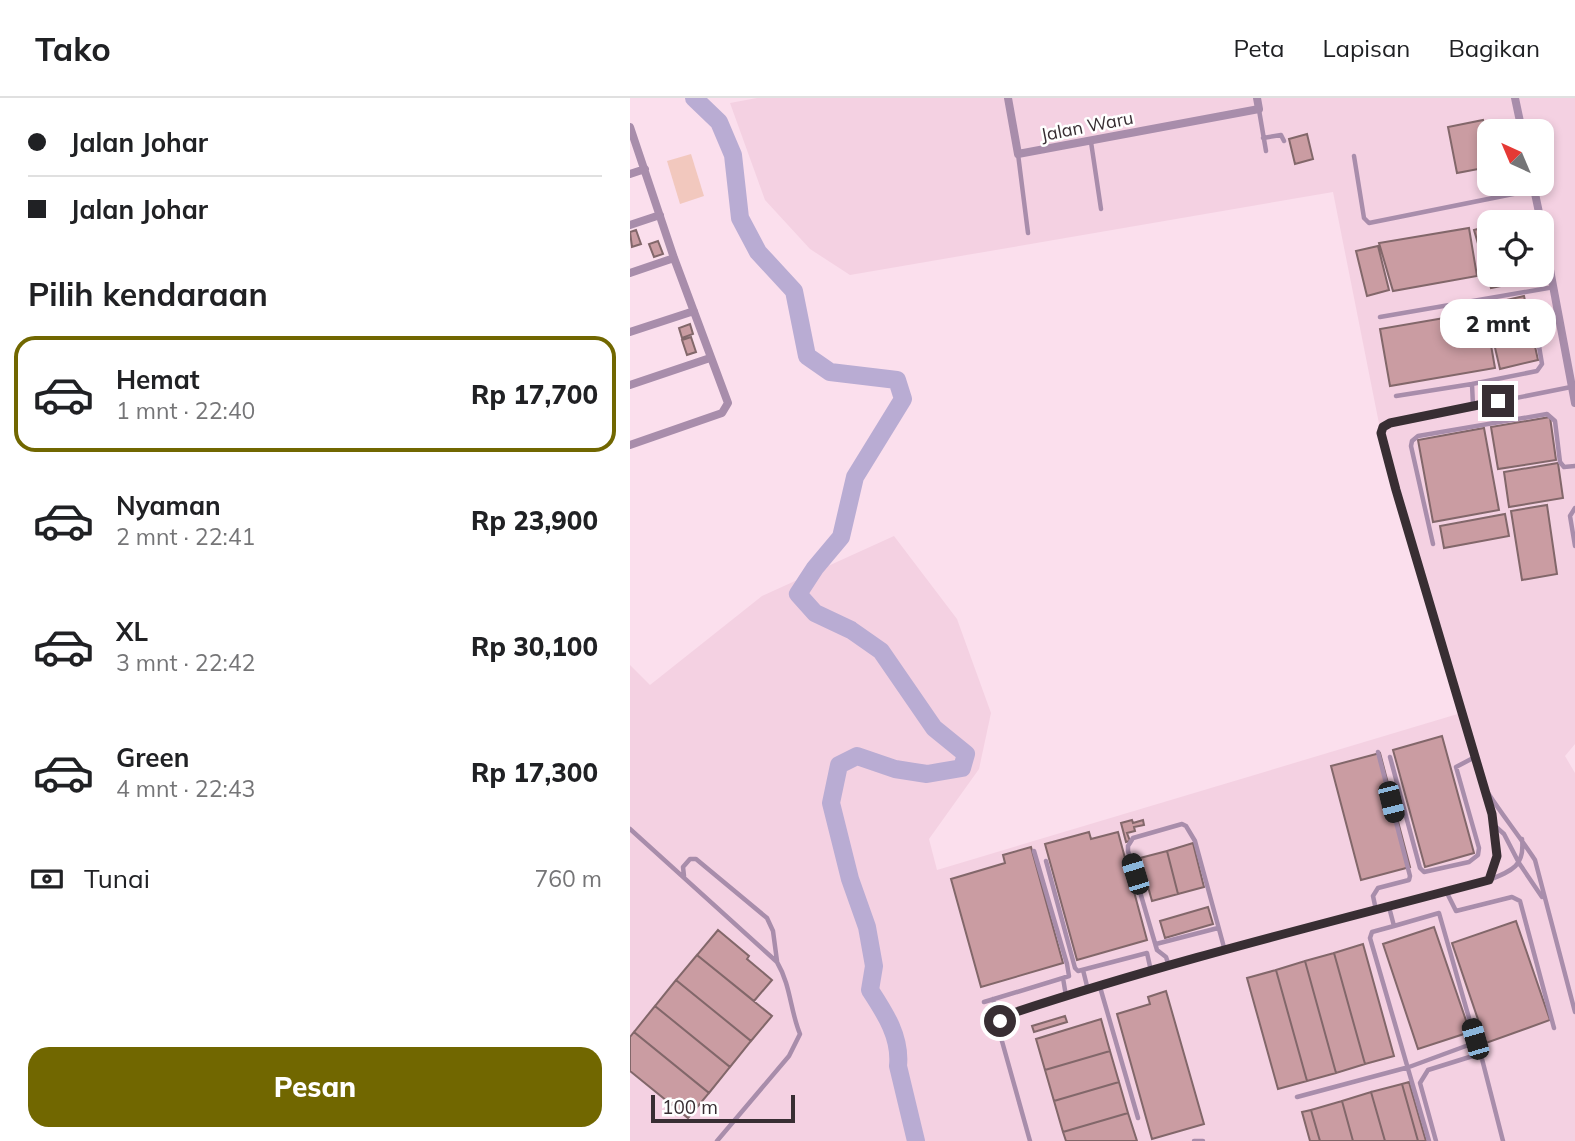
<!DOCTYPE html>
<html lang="id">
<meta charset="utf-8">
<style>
:root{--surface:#fff;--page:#f2f2f2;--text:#202124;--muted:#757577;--line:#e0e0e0;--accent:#716700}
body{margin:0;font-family:Mulish,sans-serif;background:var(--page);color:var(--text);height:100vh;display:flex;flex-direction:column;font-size:26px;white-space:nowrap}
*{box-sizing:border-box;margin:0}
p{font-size:23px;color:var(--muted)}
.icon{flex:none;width:38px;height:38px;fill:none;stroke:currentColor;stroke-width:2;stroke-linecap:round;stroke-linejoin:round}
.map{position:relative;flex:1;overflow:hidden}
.sheet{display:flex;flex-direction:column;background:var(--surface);width:630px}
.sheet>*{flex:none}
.hud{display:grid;align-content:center;height:154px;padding:0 28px;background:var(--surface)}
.needle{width:46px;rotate:316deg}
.controls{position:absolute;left:847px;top:21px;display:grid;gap:14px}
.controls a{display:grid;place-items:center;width:77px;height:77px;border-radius:14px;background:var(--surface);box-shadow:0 4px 10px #0003;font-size:35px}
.scale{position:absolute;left:21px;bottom:18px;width:144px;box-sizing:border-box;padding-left:7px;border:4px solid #382e33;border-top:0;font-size:19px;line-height:24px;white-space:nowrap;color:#382e33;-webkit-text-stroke:5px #fff;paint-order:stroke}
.end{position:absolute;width:32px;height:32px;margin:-16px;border:9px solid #382e33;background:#fff;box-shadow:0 0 0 4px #fff}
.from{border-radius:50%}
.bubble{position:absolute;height:49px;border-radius:21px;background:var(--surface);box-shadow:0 4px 10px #0003;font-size:23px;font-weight:800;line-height:49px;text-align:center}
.car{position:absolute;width:21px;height:42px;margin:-21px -10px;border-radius:9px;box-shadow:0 0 5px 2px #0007;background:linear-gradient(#222 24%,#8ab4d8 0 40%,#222 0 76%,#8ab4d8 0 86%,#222 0)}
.hud b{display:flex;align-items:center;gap:24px;height:66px;font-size:26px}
.hud b+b{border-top:2px solid var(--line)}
.hud i{width:18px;height:18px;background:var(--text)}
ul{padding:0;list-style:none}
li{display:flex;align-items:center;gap:21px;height:116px;margin:0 14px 10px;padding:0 14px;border:4px solid transparent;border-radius:21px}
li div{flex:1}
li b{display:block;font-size:26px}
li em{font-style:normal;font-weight:800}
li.on{border-color:var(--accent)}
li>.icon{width:63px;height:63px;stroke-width:1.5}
h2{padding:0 28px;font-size:32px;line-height:84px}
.pay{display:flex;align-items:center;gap:18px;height:77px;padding:0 28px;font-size:26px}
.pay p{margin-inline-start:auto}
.button{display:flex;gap:14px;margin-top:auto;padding:14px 28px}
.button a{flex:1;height:80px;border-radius:21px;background:var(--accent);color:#fff;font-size:28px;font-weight:800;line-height:80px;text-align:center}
header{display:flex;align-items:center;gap:42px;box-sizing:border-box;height:98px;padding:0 35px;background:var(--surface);border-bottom:2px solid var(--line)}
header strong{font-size:33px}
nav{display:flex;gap:38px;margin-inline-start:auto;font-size:24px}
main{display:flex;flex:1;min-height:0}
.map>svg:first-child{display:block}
.built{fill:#f4d1e2;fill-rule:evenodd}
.green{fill:#f2c8be}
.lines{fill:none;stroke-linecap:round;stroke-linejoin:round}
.river{stroke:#b9acd3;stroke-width:18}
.building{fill:#ca9ca2;stroke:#82676a;stroke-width:2}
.service{stroke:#a88dab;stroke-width:4.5}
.minor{stroke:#a88dab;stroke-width:8}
.route{stroke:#382e33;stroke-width:9}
.labels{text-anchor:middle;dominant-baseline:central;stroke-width:5;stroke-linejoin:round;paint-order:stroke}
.street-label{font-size:18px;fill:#382e33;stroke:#fff}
</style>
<header>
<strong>Tako</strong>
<nav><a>Peta</a><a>Lapisan</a><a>Bagikan</a></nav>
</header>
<main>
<section class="sheet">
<div class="hud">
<b><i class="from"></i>Jalan Johar</b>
<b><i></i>Jalan Johar</b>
</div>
<h2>Pilih kendaraan</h2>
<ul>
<li class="on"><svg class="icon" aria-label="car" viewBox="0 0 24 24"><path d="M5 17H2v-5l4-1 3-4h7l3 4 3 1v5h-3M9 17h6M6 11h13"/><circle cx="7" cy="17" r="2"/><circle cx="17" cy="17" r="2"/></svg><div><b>Hemat</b><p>1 mnt · 22:40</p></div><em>Rp 17,700</em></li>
<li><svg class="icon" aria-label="car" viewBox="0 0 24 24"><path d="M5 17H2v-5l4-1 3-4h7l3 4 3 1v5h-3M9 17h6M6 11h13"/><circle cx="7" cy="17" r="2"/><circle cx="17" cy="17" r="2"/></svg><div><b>Nyaman</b><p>2 mnt · 22:41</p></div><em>Rp 23,900</em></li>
<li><svg class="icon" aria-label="car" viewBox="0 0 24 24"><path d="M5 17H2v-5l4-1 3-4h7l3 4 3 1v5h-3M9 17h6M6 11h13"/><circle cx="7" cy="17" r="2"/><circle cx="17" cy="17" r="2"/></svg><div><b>XL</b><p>3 mnt · 22:42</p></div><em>Rp 30,100</em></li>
<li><svg class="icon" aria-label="car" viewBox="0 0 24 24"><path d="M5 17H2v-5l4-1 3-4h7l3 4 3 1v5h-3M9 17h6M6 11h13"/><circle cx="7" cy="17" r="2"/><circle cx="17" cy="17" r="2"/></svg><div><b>Green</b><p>4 mnt · 22:43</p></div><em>Rp 17,300</em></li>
</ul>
<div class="pay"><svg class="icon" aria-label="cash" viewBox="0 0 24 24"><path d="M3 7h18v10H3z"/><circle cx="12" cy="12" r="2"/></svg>Tunai<p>760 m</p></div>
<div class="button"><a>Pesan</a></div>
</section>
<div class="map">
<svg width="945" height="1043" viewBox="0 0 945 1043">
<rect width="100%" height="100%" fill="#fbdfed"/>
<!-- built -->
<path class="built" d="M127,0H945V646L935,658L945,675V1043H0V567L20,587L132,498L264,438L327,521L361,615L349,671L299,741L307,772L831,615L764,401L703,94L220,177L180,151L135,102L100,5ZM859,33H912V86H859ZM859,124H912V177H859Z"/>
<!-- green -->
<path class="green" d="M61,56L74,98L50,106L37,63Z"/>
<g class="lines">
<!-- river -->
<path class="river" d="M64,0L89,24L103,57L110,120L128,154L164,193L177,258L200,274L267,282L273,301L225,379L211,439L185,470L168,496L185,515L221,532L251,553L304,630L336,656L332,670L297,676L265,671L227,658L209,667L201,705L220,781L237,829L244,868L240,892C255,915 271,939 268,968L286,1043"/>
</g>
<!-- building -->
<path class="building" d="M853,22L859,56V69L827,75L818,29Z
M677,36L683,61L665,66L659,41Z
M859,128V177H904L905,181L861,190L844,132Z
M839,130L847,178L763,193L749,145Z
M6,132L11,146L2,149L0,134Z
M28,143L33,156L24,159L19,146Z
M748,148L759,192L737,198L726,153Z
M894,198L908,262L870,271L855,207Z
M855,213L865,270L760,288L750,231Z
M60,226L63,236L52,240L49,230Z
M61,239L66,254L57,257L52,242Z
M920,319L926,362L868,371L861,329Z
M854,330L869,412L803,424L788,342Z
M928,365L933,400L879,409L874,374Z
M917,407L927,476L892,482L881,413Z
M875,416L879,438L814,450L810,428Z
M812,638L844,755L795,769L763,652Z
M750,655L780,769L731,782L701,668Z
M502,722L503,725L513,722L514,727L504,729L505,733L497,735L500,743L496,744L491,725Z
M459,734L461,741L488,734L517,842L447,862L415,746Z
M563,745L574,789L548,796L537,753Z
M401,749L433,865L351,889L321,781L375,765L373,757Z
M537,753L548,796L522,803L510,760Z
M578,809L583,826L535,840L530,823Z
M886,823L920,922L856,945L822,845Z
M804,829L840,934L788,951L753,846Z
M88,832L119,858L117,861L142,882L124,903L67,857Z
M733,846L764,958L735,966L704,855Z
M704,855L735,966L706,975L675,863Z
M67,857L142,918L121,943L46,882Z
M675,863L706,975L677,983L646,872Z
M646,872L677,983L648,991L617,880Z
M46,882L121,943L100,969L25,908Z
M536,893L574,1026L522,1041L487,916L520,906L518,899Z
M25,908L100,969L79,995L4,934Z
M435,918L437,924L404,934L402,928Z
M471,921L480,953L415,972L406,941Z
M4,934L79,995L58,1020L0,973V939Z
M480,953L489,984L424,1003L415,972Z
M489,984L498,1015L433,1034L424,1003Z
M779,984L796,1043H788L772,986Z
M772,986L788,1043H755L741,994Z
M741,994L755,1043H723L712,1003Z
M712,1003L723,1043H690L681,1012Z
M681,1012L690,1043H680L672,1014Z
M498,1015L507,1043H436L433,1034Z"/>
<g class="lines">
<!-- service -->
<path class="service" d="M629,12L636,53
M633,40L651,37L654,43
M461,44L471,111
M388,56L398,135
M724,58L734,120L739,125L903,92
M750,219L924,189
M766,298L842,286
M843,308L842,286L907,273L912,266L902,207
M945,410L940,418L945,448
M803,446L781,348L782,343L788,338L917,316L925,323L930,364L934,369L945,368
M760,659L790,770L794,774L839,764L848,757L849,750L826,669L845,659
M858,695C873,718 890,739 905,762L945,914
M865,728L874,736L889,765L912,799
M0,731L147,864C161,888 160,912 170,936L159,958L87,1043
M404,753L437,866L439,878L433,880L436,898
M416,763L445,870L448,873L517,855L521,873
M54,778L53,769L60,761H66L137,820L143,833L147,863
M859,781L867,759L862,716L766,392L752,331L760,325L941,289
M816,793L826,813L882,799L890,803L924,930
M759,809L764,828L742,834L740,840L799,1043
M746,812L743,798L748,790L779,782L780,778L748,654
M526,846L588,830
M539,868L536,859L527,852L498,753V748L503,740L552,726L556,728L565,743L595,853
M453,872L458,892
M470,889L508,1020
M363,901L370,923
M354,904L433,880
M667,999L779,969L844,945L845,941L809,815L764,828
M400,1043L368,929L374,918L521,873L859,782C882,773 895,768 892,741
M564,1043H573
M806,1043L790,985L798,972L846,957L852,961L873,1043"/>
<!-- minor -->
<path class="minor" d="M378,0L388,56L629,11L627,0
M885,0L892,33
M0,29L44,160L98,305L92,315L0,347
M0,76L15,71
M903,86L911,124
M0,127L30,117
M912,129L945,305
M0,175L44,160
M0,234L64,213
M0,287L80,260"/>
</g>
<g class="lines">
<!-- route -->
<path class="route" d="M370,923L374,918C533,865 697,825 859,782L867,758L862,716L766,392L751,335L753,329L760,325L868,303"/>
</g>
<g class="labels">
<!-- street labels -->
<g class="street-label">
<text transform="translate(457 28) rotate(-11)">Jalan Waru</text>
</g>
</g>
</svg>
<div class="controls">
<a><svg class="needle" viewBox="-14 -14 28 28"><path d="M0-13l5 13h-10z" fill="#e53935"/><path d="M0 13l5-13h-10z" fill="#757577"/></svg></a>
<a><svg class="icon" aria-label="locate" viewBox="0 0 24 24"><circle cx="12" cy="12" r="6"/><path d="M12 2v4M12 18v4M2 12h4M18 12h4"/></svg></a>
</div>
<div class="scale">100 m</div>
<i class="end from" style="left:370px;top:923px"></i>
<i class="end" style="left:868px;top:303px"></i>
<div class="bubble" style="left:810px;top:201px;width:116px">2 mnt</div>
<i class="car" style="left:761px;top:704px;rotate:166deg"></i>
<i class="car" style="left:505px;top:776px;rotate:343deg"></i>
<i class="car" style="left:845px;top:941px;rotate:344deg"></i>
</div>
</main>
